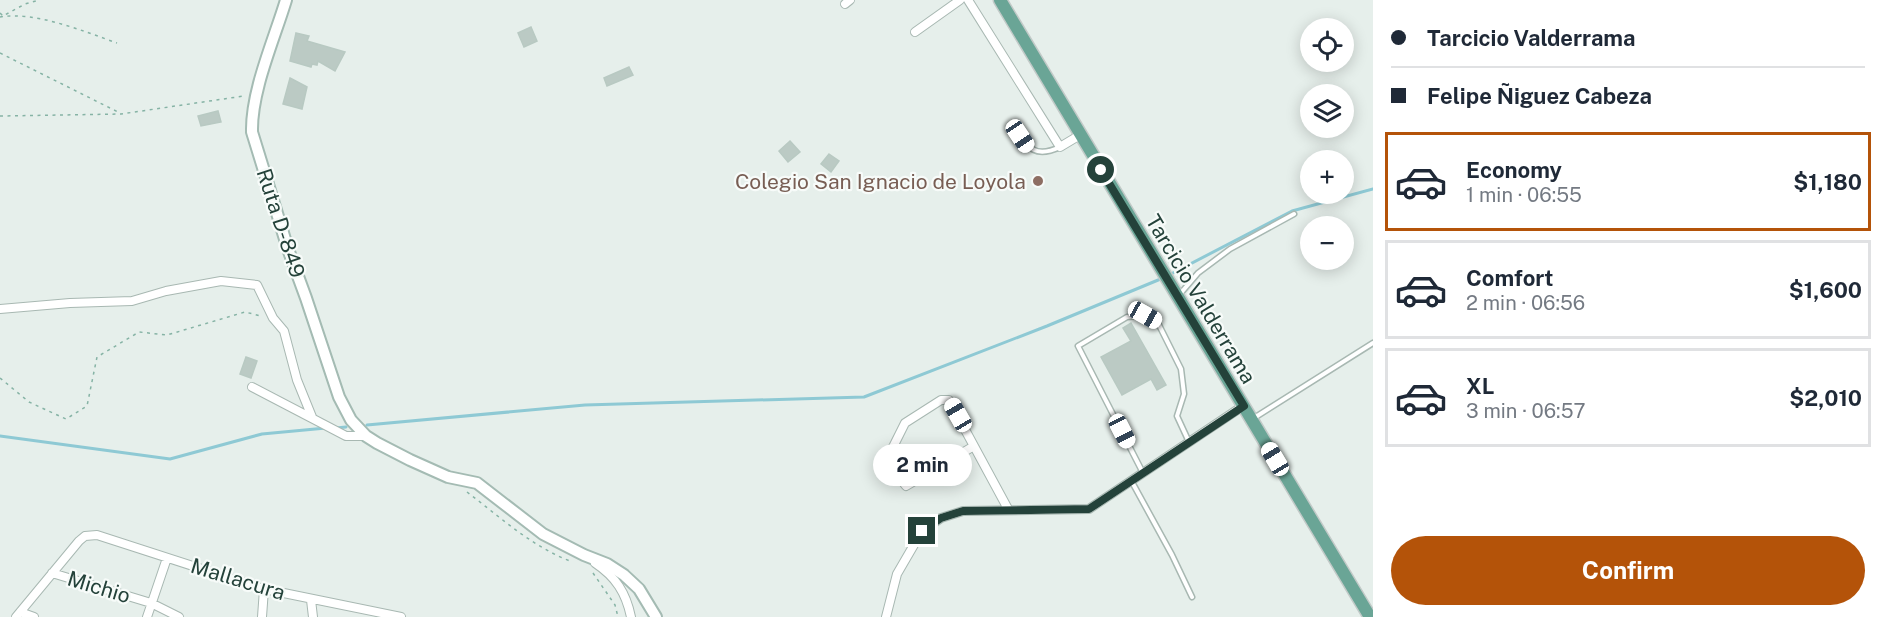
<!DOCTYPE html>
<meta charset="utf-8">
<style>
:root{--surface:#fff;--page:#f2f2f3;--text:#1f2937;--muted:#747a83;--line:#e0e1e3;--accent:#b45309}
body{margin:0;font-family:"Public Sans",sans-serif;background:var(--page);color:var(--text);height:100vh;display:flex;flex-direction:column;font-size:22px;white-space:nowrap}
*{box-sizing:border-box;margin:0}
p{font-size:20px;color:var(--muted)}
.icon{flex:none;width:33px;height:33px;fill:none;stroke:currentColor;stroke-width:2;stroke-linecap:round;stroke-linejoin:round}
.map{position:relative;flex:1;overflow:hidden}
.sheet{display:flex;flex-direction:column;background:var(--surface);width:510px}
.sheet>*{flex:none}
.banner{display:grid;align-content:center;height:132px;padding:0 18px;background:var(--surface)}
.controls{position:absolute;left:1300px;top:18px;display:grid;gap:12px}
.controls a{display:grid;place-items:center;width:54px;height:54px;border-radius:50%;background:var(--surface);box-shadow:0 3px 15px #0003;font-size:30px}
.end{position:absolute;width:27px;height:27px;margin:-14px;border:8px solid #24423a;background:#fff;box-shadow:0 0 0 3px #fff}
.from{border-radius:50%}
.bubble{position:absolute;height:42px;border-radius:21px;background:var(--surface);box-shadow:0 3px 15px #0003;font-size:20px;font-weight:700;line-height:42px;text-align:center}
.car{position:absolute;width:18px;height:36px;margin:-18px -9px;border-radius:8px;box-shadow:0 0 4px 2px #0007;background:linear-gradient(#fff 24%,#345 0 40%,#fff 0 76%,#345 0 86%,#fff 0)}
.banner b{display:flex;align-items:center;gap:21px;height:57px;font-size:22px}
.banner b+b{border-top:2px solid var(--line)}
.banner i{width:15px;height:15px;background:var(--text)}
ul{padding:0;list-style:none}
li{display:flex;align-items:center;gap:18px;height:99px;margin:0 12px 9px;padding:0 6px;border:3px solid var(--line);border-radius:0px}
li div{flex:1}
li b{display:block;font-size:22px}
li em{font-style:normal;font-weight:700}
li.active{border-color:var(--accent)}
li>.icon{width:54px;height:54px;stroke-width:1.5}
.action{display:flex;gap:12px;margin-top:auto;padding:12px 18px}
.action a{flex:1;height:69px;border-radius:36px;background:var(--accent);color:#fff;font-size:24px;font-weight:700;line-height:69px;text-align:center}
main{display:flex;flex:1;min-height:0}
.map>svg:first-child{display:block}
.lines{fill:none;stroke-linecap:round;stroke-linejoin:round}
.stream{stroke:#8ec9d4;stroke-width:3}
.building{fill:#bbcac4;stroke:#b8c9c2;stroke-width:1.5}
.service-casing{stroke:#a8b8b2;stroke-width:7}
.minor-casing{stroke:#a8b8b2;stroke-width:10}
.secondary-casing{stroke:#a4bbb3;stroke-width:14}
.primary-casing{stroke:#c2cac8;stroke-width:15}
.path{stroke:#86b3a5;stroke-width:1.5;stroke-dasharray:3 4.5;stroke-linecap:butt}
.service{stroke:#fff;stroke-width:4}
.minor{stroke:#fff;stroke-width:8}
.secondary{stroke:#fff;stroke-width:10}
.primary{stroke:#6aa596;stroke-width:12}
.route{stroke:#24423a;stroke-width:8}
.education-dot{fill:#8d6e63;stroke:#f7fbf9;stroke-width:2}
.labels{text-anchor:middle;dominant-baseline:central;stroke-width:4.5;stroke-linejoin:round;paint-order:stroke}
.education-label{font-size:21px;fill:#785e54;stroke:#f7fbf9;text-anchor:end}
.street-label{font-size:21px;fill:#24423a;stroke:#f7fbf9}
</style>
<main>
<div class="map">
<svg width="1373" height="617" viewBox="0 0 1373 617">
<rect width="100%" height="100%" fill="#e6efeb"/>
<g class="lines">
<!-- stream -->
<path class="stream" d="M1169,275L1292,211L1373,189
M367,425L585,405L864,397L1047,326L1163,278
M336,428L346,427
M0,436L170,459L262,434L326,428"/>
</g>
<!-- building -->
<path class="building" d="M531,27L537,41L524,47L518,33Z
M296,33L309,36L307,41L345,52L335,71L318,61L317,65L312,64L311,67L290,61Z
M629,67L633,75L607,86L604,78Z
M290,78L307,87L302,109L283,104Z
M218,111L221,122L201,126L198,116Z
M790,141L800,152L788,162L779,151Z
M829,154L839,161L831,172L821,164Z
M1131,323L1166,385L1157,390L1151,379L1122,395L1101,357L1131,341L1123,328Z
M246,357L257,361L251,378L240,374Z"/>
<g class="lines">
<!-- service casing -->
<g class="service-casing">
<path id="service" d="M1012,124C1027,145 1032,160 1060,147
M1180,294L1198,273L1230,249L1294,214
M1254,418L1373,343
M1143,473L1078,346L1127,317L1145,315L1157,321L1181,369L1184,394L1177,416L1189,442
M1132,482L1172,555L1192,597"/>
</g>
<!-- minor casing -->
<g class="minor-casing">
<path id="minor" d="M968,0L1060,147L1080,135
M845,4L850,0
M915,32L960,0
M0,309L70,303L132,301L166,291L221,281L257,285L273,318L284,331L297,380L312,417
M252,387L346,436H366
M974,446L906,486L886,461L905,423L941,400H949L1008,509
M595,563C616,577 626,593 631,617
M52,573L151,603L179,617
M311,600L313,617
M20,612L34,617
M16,617L79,541L85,536L97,535L264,589L401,617
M147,617L167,558
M262,617L264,589
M886,617L897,574L922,531L941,518L963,511L1089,509L1243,406"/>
</g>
<!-- secondary casing -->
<g class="secondary-casing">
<path id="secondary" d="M286,0C274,40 251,91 252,132L288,249L306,298L339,397L351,420L366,436L377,443L410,460L448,477L477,483L543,534L584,555L607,564L624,575L639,589L656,617"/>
</g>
<!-- primary casing -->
<g class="primary-casing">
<path id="primary" d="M1000,0L1370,617"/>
</g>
<!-- path -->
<path class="path" d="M0,13L3,16L25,4L39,0
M0,17C35,11 83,31 117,43
M0,53L120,113
M0,116L121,114L244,96
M0,378L29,402L66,419L87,406L97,357L139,332L167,335L245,312L261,316
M467,492C500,517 531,546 570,561
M593,573L615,605L618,617"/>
<!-- service -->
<use href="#service" class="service"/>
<!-- minor -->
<use href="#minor" class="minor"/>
<!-- secondary -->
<use href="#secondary" class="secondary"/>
<!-- primary -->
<use href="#primary" class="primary"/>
</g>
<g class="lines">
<!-- route -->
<path class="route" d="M922,531L941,518L963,511L1089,509L1244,406L1101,170"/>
</g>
<!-- markers -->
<circle class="education-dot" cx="1038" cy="181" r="6"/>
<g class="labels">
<!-- education labels -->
<g class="education-label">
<text x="1026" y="181">Colegio San Ignacio de Loyola</text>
</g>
<!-- street labels -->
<g class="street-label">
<text transform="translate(281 223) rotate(72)">Ruta D-849</text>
<text transform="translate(1201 299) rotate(59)">Tarcicio Valderrama</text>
<text transform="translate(238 579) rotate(17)">Mallacura</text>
<text transform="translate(99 587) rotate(17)">Michio</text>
</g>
</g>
</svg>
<div class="controls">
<a><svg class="icon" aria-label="locate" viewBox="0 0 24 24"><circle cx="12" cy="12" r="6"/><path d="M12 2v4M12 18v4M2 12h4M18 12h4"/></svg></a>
<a><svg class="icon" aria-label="layers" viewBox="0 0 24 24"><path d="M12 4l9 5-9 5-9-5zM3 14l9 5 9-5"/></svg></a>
<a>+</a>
<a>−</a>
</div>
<i class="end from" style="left:1101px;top:170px"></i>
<i class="end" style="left:922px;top:531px"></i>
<div class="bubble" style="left:873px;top:444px;width:99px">2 min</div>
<i class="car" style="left:1020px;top:136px;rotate:146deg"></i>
<i class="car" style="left:1145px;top:315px;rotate:119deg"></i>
<i class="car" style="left:958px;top:415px;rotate:330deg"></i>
<i class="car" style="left:1122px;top:431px;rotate:153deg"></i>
<i class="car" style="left:1275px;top:459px;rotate:329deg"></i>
</div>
<section class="sheet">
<div class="banner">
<b><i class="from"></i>Tarcicio Valderrama</b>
<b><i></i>Felipe Ñiguez Cabeza</b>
</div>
<ul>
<li class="active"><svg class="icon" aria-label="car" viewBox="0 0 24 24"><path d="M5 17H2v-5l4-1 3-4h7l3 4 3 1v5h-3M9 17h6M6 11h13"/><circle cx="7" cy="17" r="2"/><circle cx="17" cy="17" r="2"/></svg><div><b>Economy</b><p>1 min · 06:55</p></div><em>$1,180</em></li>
<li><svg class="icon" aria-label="car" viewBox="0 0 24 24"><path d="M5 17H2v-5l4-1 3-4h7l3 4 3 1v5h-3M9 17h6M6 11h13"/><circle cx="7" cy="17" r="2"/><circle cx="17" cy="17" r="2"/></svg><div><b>Comfort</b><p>2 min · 06:56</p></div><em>$1,600</em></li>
<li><svg class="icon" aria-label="car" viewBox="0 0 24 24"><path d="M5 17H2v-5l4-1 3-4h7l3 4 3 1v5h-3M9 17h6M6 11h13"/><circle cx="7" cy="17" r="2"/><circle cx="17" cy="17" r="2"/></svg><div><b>XL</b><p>3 min · 06:57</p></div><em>$2,010</em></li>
</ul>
<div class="action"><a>Confirm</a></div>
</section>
</main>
